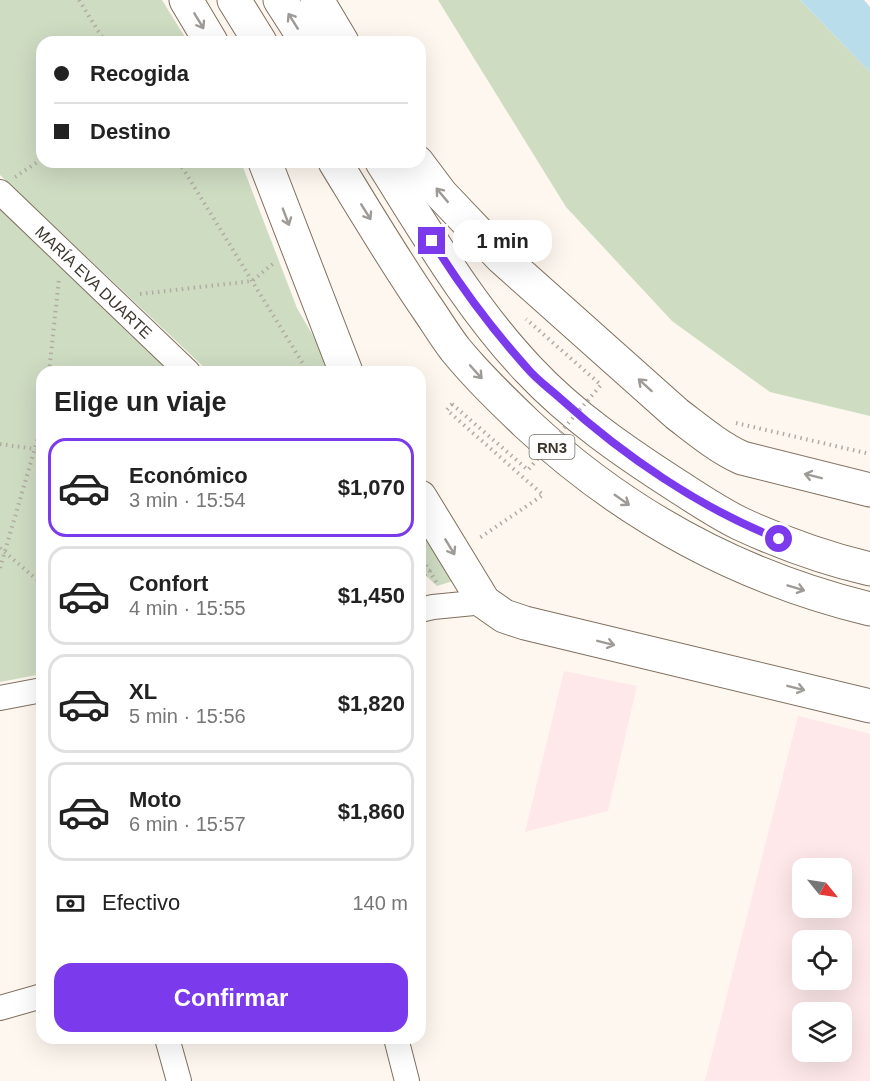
<!DOCTYPE html>
<html lang="es">
<meta charset="utf-8">
<style>
:root{--surface:#fff;--page:#f6f6f6;--text:#222;--muted:#767676;--line:#e0e0e0;--accent:#7c3aed}
body{margin:0;font-family:Arial,sans-serif;background:var(--page);color:var(--text);height:100vh;display:flex;flex-direction:column;font-size:22px;white-space:nowrap}
*{box-sizing:border-box;margin:0}
p{font-size:20px;color:var(--muted)}
.icon{flex:none;width:33px;height:33px;fill:none;stroke:currentColor;stroke-width:2;stroke-linecap:round;stroke-linejoin:round}
.map{position:relative;flex:1;overflow:hidden}
.side{position:absolute;left:36px;top:366px;width:390px;height:678px;display:flex;flex-direction:column;background:var(--surface);border-radius:18px;box-shadow:0 6px 24px #0002}
.side>*{flex:none}
.guide{position:absolute;left:36px;top:36px;width:390px;height:132px;border-radius:18px;box-shadow:0 6px 24px #0002;display:grid;align-content:center;height:132px;padding:0 18px;background:var(--surface)}
.needle{width:39px;rotate:120deg}
.tools{position:absolute;left:792px;top:858px;display:grid;gap:12px}
.tools a{display:grid;place-items:center;width:60px;height:60px;border-radius:12px;background:var(--surface);box-shadow:0 6px 24px #0002;font-size:30px}
.end{position:absolute;width:27px;height:27px;margin:-14px;border:8px solid #7c3aed;background:#fff;box-shadow:0 0 0 3px #fff}
.from{border-radius:50%}
.bubble{position:absolute;height:42px;border-radius:18px;background:var(--surface);box-shadow:0 6px 24px #0002;font-size:20px;font-weight:700;line-height:42px;text-align:center}
.guide b{display:flex;align-items:center;gap:21px;height:57px;font-size:22px}
.guide b+b{border-top:2px solid var(--line)}
.guide i{width:15px;height:15px;background:var(--text)}
ul{padding:0;list-style:none}
li{display:flex;align-items:center;gap:18px;height:99px;margin:0 12px 9px;padding:0 6px;border:3px solid var(--line);border-radius:18px}
li div{flex:1}
li b{display:block;font-size:22px}
li em{font-style:normal;font-weight:700}
li.selected{border-color:var(--accent)}
li>.icon{width:54px;height:54px;stroke-width:1.5}
h2{padding:0 18px;font-size:27px;line-height:72px}
.pay{display:flex;align-items:center;gap:15px;height:66px;padding:0 18px;font-size:22px}
.pay p{margin-inline-start:auto}
.cta{display:flex;gap:12px;margin-top:auto;padding:12px 18px}
.cta a{flex:1;height:69px;border-radius:18px;background:var(--accent);color:#fff;font-size:24px;font-weight:700;line-height:69px;text-align:center}
.map>svg:first-child{display:block}
.industrial{fill:#fee8e9;fill-rule:evenodd}
.green{fill:#cedcc2}
.water{fill:#baddeb}
.lines{fill:none;stroke-linecap:round;stroke-linejoin:round}
.street-casing{stroke:#7f705e;stroke-width:26}
.secondary-casing{stroke:#7f705e;stroke-width:35}
.highway-casing{stroke:#7f705e;stroke-width:35}
.path{stroke:#b2aba3;stroke-width:4;stroke-dasharray:1.5 4.5;stroke-linecap:butt}
.street{stroke:#fff;stroke-width:24}
.secondary{stroke:#fff;stroke-width:33}
.highway{stroke:#fff;stroke-width:33}
.path-bridge{stroke:#b2aba3;stroke-width:4;stroke-dasharray:1.5 4.5;stroke-linecap:butt}
.oneway{stroke:#9e9a96}
.route{stroke:#7c3aed;stroke-width:8}
.labels{text-anchor:middle;dominant-baseline:central;stroke-width:4.5;stroke-linejoin:round;paint-order:stroke}
.shield{fill:#fff;stroke:#76726c;stroke-width:1.5}
.shield-label{font-size:15px;font-weight:bold;fill:#3c352d}
.street-label{font-size:16px;fill:#3c352d;stroke:#fff}
</style>
<div class="map">
<svg width="870" height="1081" viewBox="0 0 870 1081">
<rect width="100%" height="100%" fill="#fef7ef"/>
<!-- industrial -->
<path class="industrial" d="M564,671L637,686L608,811L525,832Z
M798,716L870,734V1081H705ZM802,868H842V908H802ZM802,940H842V980H802ZM802,1012H842V1052H802Z"/>
<!-- green -->
<path class="green" d="M0,0H162L188,42H42V162H241L297,308L334,372H209L0,175Z
M438,0H800L870,72V416L770,392L672,321L566,207Z
M0,205L174,372H42V674L0,682Z
M420,519L456,580L437,586L420,570Z"/>
<!-- water -->
<path class="water" d="M800,0H864L870,7V72Z"/>
<g class="lines">
<!-- street casing -->
<g class="street-casing">
<g id="street">
<path id="s1" d="M0,192L188,372"/>
<path d="M420,610L433,607L484,602"/>
<path d="M0,698L42,690"/>
<path d="M0,1008L42,996"/>
<path d="M167,1038L179,1081"/>
<path d="M396,1038L407,1081"/>
</g>
</g>
<!-- secondary casing -->
<g class="secondary-casing">
<path id="secondary" d="M186,0L211,42
M317,0L342,42
M265,162L346,372
M417,162L441,194L502,258L677,414C698,430 718,447 742,458L870,490
M420,497L484,602L504,616L525,623L870,706"/>
</g>
<!-- highway casing -->
<g class="highway-casing">
<path id="highway" d="M234,0L260,42
M280,0L307,42
M335,162C365,211 394,260 427,308C436,321 445,336 455,349C477,376 502,400 527,424C626,516 738,577 870,609
M382,162C427,233 470,308 529,370C572,416 626,453 679,487C699,500 720,514 741,524C782,543 827,559 870,569"/>
</g>
<!-- path -->
<path class="path" d="M79,0L105,42
M179,162L308,372
M15,177L42,159
M140,294L252,281L275,262
M49,372L59,279
M452,404L447,410L543,495L478,539
M736,423L870,454
M0,444L42,450
M0,548L42,584
M420,555L438,585
M0,568L42,424
M420,578L434,568"/>
<!-- street -->
<use href="#street" class="street"/>
<!-- secondary -->
<use href="#secondary" class="secondary"/>
<!-- highway -->
<use href="#highway" class="highway"/>
<!-- path-bridge -->
<path class="path-bridge" d="M452,404L528,470L601,385L526,319"/>
</g>
<!-- one-way arrows -->
<defs><path id="oneway-shaft" d="M-6 0H5M1.5-3L5.5 0L1.5 3" fill="none" stroke-width="1.6" stroke-linecap="round" stroke-linejoin="round" transform="scale(1.5)"/></defs>
<g class="oneway">
<use href="#oneway-shaft" transform="translate(199 21) rotate(59)"/>
<use href="#oneway-shaft" transform="translate(293 21) rotate(-122)"/>
<use href="#oneway-shaft" transform="translate(442 195) rotate(-130)"/>
<use href="#oneway-shaft" transform="translate(366 212) rotate(58)"/>
<use href="#oneway-shaft" transform="translate(286 217) rotate(69)"/>
<use href="#oneway-shaft" transform="translate(476 372) rotate(48)"/>
<use href="#oneway-shaft" transform="translate(645 385) rotate(-138)"/>
<use href="#oneway-shaft" transform="translate(813 476) rotate(-166)"/>
<use href="#oneway-shaft" transform="translate(622 500) rotate(35)"/>
<use href="#oneway-shaft" transform="translate(450 547) rotate(59)"/>
<use href="#oneway-shaft" transform="translate(796 588) rotate(17)"/>
<use href="#oneway-shaft" transform="translate(606 643) rotate(14)"/>
<use href="#oneway-shaft" transform="translate(796 688) rotate(14)"/>
</g>
<g class="lines">
<!-- route -->
<path class="route" d="M432,241C460,286 492,329 527,368C537,380 550,389 561,399C624,456 700,508 779,539"/>
</g>
<g class="labels">
<!-- shield labels -->
<rect class="shield" x="529.5" y="435" width="45" height="24" rx="4.5"/>
<g class="shield-label">
<text x="552" y="447">RN3</text>
</g>
<!-- street labels -->
<g class="street-label">
<text stroke="none"><textPath href="#s1" startOffset="130">MARÍA EVA DUARTE</textPath></text>
</g>
</g>
</svg>
<div class="tools">
<a><svg class="needle" viewBox="-14 -14 28 28"><path d="M0-13l5 13h-10z" fill="#e53935"/><path d="M0 13l5-13h-10z" fill="#767676"/></svg></a>
<a><svg class="icon" aria-label="locate" viewBox="0 0 24 24"><circle cx="12" cy="12" r="6"/><path d="M12 2v4M12 18v4M2 12h4M18 12h4"/></svg></a>
<a><svg class="icon" aria-label="layers" viewBox="0 0 24 24"><path d="M12 4l9 5-9 5-9-5zM3 14l9 5 9-5"/></svg></a>
</div>
<i class="end from" style="left:779px;top:539px"></i>
<i class="end" style="left:432px;top:241px"></i>
<div class="bubble" style="left:453px;top:220px;width:99px">1 min</div>
<div class="guide">
<b><i class="from"></i>Recogida</b>
<b><i></i>Destino</b>
</div>
<section class="side">
<h2>Elige un viaje</h2>
<ul>
<li class="selected"><svg class="icon" aria-label="car" viewBox="0 0 24 24"><path d="M5 17H2v-5l4-1 3-4h7l3 4 3 1v5h-3M9 17h6M6 11h13"/><circle cx="7" cy="17" r="2"/><circle cx="17" cy="17" r="2"/></svg><div><b>Económico</b><p>3 min · 15:54</p></div><em>$1,070</em></li>
<li><svg class="icon" aria-label="car" viewBox="0 0 24 24"><path d="M5 17H2v-5l4-1 3-4h7l3 4 3 1v5h-3M9 17h6M6 11h13"/><circle cx="7" cy="17" r="2"/><circle cx="17" cy="17" r="2"/></svg><div><b>Confort</b><p>4 min · 15:55</p></div><em>$1,450</em></li>
<li><svg class="icon" aria-label="car" viewBox="0 0 24 24"><path d="M5 17H2v-5l4-1 3-4h7l3 4 3 1v5h-3M9 17h6M6 11h13"/><circle cx="7" cy="17" r="2"/><circle cx="17" cy="17" r="2"/></svg><div><b>XL</b><p>5 min · 15:56</p></div><em>$1,820</em></li>
<li><svg class="icon" aria-label="car" viewBox="0 0 24 24"><path d="M5 17H2v-5l4-1 3-4h7l3 4 3 1v5h-3M9 17h6M6 11h13"/><circle cx="7" cy="17" r="2"/><circle cx="17" cy="17" r="2"/></svg><div><b>Moto</b><p>6 min · 15:57</p></div><em>$1,860</em></li>
</ul>
<div class="pay"><svg class="icon" aria-label="cash" viewBox="0 0 24 24"><path d="M3 7h18v10H3z"/><circle cx="12" cy="12" r="2"/></svg>Efectivo<p>140 m</p></div>
<div class="cta"><a>Confirmar</a></div>
</section>
</div>
